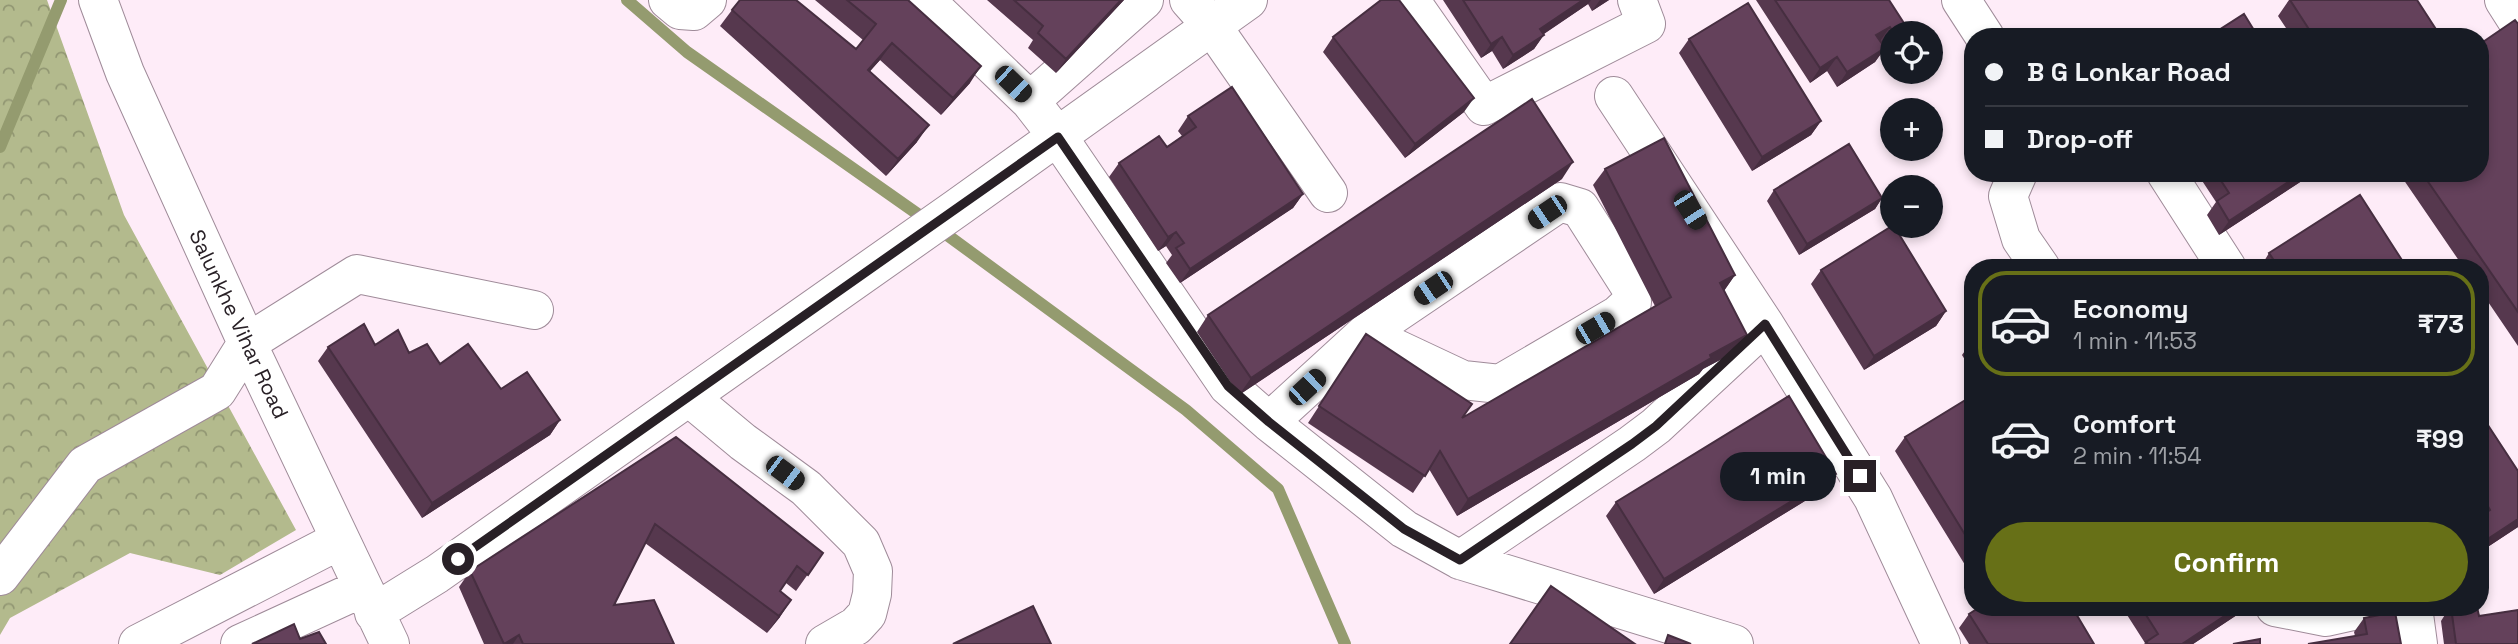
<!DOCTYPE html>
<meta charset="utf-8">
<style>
:root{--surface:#171b24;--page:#20242c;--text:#f1f3f6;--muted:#9ea1a6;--line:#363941;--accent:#677017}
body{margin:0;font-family:"Space Grotesk",sans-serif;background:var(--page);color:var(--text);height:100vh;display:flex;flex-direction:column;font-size:26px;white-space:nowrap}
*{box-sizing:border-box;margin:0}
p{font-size:23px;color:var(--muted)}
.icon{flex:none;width:38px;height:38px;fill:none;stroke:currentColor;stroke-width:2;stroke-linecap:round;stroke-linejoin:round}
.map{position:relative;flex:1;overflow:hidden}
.side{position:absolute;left:1964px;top:259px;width:525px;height:357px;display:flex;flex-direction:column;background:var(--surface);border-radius:28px;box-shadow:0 4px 10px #0003}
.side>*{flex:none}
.guide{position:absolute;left:1964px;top:28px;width:525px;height:154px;border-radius:28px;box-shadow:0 4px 10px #0003;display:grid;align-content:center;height:154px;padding:0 21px;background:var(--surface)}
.buttons{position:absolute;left:1880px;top:21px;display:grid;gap:14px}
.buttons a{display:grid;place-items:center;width:63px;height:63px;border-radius:50%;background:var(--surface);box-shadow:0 4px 10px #0003;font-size:35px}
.end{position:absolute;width:32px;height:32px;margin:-16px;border:9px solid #282026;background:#fff;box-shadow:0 0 0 4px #fff}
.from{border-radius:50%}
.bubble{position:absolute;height:49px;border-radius:24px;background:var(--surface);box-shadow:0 4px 10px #0003;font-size:23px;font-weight:600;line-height:49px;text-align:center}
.car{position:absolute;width:21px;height:42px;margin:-21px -10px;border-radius:9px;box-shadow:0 0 5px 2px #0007;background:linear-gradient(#222 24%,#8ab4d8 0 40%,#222 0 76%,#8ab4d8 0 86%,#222 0)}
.guide b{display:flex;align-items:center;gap:24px;height:66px;font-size:26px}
.guide b+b{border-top:2px solid var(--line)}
.guide i{width:18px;height:18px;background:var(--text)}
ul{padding:12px 0 0;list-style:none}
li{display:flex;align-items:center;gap:21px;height:105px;margin:0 14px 10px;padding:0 7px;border:4px solid transparent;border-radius:28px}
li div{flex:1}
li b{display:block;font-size:26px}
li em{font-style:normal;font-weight:600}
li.current{border-color:var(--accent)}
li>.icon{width:63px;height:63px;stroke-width:1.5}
.primary-button{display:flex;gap:14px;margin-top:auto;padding:14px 21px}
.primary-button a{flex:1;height:80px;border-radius:42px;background:var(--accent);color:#fff;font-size:28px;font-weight:600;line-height:80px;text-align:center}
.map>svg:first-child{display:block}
.forest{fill:url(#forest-crowns)}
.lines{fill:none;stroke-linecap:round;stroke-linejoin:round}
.stream{stroke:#949b6f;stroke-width:12}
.minor-casing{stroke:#9f8b99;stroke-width:40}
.minor{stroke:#fff;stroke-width:38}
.wall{fill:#56384e}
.shaded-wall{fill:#462e40}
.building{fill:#64415b;stroke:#462e40;stroke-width:2}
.route{stroke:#282026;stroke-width:9}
.labels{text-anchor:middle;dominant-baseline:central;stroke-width:7;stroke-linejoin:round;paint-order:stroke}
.street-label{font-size:21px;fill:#282026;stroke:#fff}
</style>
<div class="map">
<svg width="2518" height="644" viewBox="0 0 2518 644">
<defs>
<pattern id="forest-crowns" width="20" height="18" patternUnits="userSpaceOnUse" patternTransform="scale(1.75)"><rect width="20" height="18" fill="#b3ba8d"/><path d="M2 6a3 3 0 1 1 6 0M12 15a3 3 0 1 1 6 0" fill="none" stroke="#929773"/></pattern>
</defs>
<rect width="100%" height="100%" fill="#feecf8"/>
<!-- forest -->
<path class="forest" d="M0,0H47L124,215L296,530L220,575L130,553L10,618L0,635Z"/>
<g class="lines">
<!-- stream -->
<path class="stream" d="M627,0L687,52L939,229L1186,410L1278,489L1345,644
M0,147L61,0"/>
<!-- minor casing -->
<g class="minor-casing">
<path id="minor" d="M98,0L125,73L247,343L390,644
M668,0L680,10L694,11L707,0
M925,0L1030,101L1058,137L1228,386L1269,422L1404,529L1460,560L1632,444L1656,426L1765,325
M1189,0L1212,26L1328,193
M1410,0L1484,106L1646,24L1637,0
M1961,0L1985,37
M2504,0L2518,22
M1614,96L1765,325L1873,498L1941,644
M1030,101L1144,0
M2018,173L2008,196L2021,239L2041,268
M2166,173L2227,268
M689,397L743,442L806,488L861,543L873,571L872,594L867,614L856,626L825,644
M1269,422L1365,334L1560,202L1580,208L1631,288L1632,302L1618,315L1500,384L1463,380L1365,334
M1460,560L1734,644
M0,576L85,465L217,391L247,343L357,274L534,310
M2275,607L2326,617L2371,607
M2413,607L2418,644
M374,613L437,574L957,208L1248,0
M138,644L340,540
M240,644L362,588"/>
</g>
<!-- minor -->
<use href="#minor" class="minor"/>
</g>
<!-- wall -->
<path class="wall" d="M815,0H908L970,83L941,115L880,60L870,71L917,142L886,176L720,26L732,10L856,49L863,40Z
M987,0H1124L1056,73L1028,48L1033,40Z
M1443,0H1609L1592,11L1588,4L1544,34L1534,49L1503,69L1492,51L1481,58Z
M1756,0H1889L1908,33H1892V51L1888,53L1885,48L1875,62L1837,87L1827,71L1810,83Z
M2289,0H2417L2441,37H2292L2278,16Z
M2518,24V346L2480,290V268H2464L2399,173H2480V44Z
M1333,37L1464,112L1405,158L1323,52Z
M1689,39L1821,121L1811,135L1752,171L1679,53Z
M1188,116L1303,194L1293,208L1180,283L1166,263L1172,255L1166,246L1158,251L1109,177L1119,163L1167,147L1182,136L1178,131Z
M1605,169L1735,275L1724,291L1735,352L1703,369L1699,374L1457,516L1429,469L1413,493L1308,423L1366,334L1462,418L1655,306L1593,185Z
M2197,173H2245L2248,177L2253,173H2314L2219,235L2207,215L2216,202Z
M1562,179L1239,395L1197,332L1208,315Z
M1774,190L1882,198L1875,209L1799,255L1767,201Z
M2269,253L2407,268H2260Z
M1821,270L1946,311L1936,326L1864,370L1811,284Z
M1972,341V378L1970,374L1972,371L1962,355Z
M375,345L409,353L440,364L501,389L560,420L550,435L422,518L318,361L328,347Z
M1972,396V572L1970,573L1895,451L1905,437Z
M2480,413L2518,471V527L2480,552Z
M676,437L823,553L796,591L786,583L780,591V617L767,633L645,543L614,605L674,644H484L459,587L470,571Z
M1826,488L1654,594L1606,516L1616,502Z
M2122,607H2249L2193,644H2144L2145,643Z
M2450,607H2477L2479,616L2518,644H2444L2441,621Z
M1969,614L2094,644H1969L1959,628Z
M2364,618L2401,644L2355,636L2354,632Z"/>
<!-- shaded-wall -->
<path class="shaded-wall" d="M1121,0H1124L1056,73L1066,59Z
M1583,0H1591L1588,4L1530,43L1540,29Z
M1600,0H1609L1592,11Z
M1890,27L1880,41L1876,35Z
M1544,35L1534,49L1503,69L1513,55Z
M1502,37L1492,51L1481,58L1491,44Z
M892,43L880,60L856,87L868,70Z
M1885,48L1875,62L1837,87L1847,72Z
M1837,57L1827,71L1810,83L1820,68Z
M981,66L970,83L941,115L953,98Z
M1474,98L1464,112L1405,158L1415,144Z
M1821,121L1811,135L1752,171L1762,157Z
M929,125L917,142L886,176L898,159Z
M1573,162L1562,179L1239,395L1251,378Z
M2302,173H2314L2219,235L2229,221Z
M1303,194L1293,208L1180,283L1190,269Z
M1882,198L1875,209L1799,255L1807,244Z
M1176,232L1166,246L1158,251L1168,237Z
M1735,275L1723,292L1720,283Z
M1946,311L1936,326L1864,370L1874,356Z
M1747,335L1735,352L1703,369L1699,374L1457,516L1468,499L1710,355Z
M560,420L550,435L422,518L432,503Z
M1836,474L1826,488L1654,594L1664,579Z
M2518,519V527L2480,552V544Z
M791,600L780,617L767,633L779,616Z
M2238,607H2249L2193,644H2182Z
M519,635L513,644H503Z"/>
<!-- building -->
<path class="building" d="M740,0H796L856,49L876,24L847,0H908L981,66L953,98L892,43L868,70L929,125L898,159L732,10Z
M1014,0H1121L1066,59L1038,33L1043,26Z
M1381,0H1399L1474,98L1415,144L1333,37Z
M1463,0H1583L1540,29L1544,35L1513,55L1502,37L1491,44Z
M1775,0H1889L1909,31L1906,33H1894L1890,27L1876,35L1885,48L1847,72L1837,57L1820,68Z
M2290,0H2417L2441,37H2314Z
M1748,3L1821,121L1762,157L1689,39Z
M2244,14L2257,35L2255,37H2208Z
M2515,20L2518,24V312L2422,173H2480V74L2488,69L2480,58V44Z
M1232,87L1303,194L1190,269L1176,248L1184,243L1176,232L1168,237L1119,163L1159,136L1167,147L1196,127L1188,116Z
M1532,99L1573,162L1251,378L1208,315Z
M1664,138L1735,275L1720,283L1747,335L1710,355L1711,358L1468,499L1440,451L1425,476L1319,406L1366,334L1472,404L1462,418L1671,297L1605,169Z
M1849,144L1882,198L1807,244L1774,190Z
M2216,173H2245L2248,177L2253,173H2302L2229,221L2217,201L2229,193Z
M2360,195L2407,268H2279L2269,253Z
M1892,226H1894L1946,311L1874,356L1821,270Z
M364,324L375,345L398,330L409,353L427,344L440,364L468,344L501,389L527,372L560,420L432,503L328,347Z
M1789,396L1836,474L1664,579L1616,502Z
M1972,396V546L1905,437Z
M2480,413L2518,471V519L2480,544V517L2490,510L2486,503L2480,507Z
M676,437L823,553L808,575L797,566L780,591L791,600L779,616L655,524L614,605L654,600L674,644H523L519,635L504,644L470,571Z
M1551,586L1635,644H1510Z
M1033,606L1051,644H953Z
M1980,607H2072L2094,644H1988L1969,614Z
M2141,607H2238L2182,644H2148L2146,642L2158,634Z
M2451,607H2477L2479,616L2518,610V644H2456Z
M2395,612L2401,644H2308L2367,634L2364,618Z
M294,624L300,639L319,632L326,644H252Z
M1668,635L1691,644H1665Z
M2260,639V644H2233Z"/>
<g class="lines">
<!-- route -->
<path class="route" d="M458,559L1058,137L1228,386L1269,422L1404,529L1460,560L1632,444L1656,426L1765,324L1860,476"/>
</g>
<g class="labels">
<!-- street labels -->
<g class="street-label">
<text transform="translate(239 324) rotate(65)">Salunkhe Vihar Road</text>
</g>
</g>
</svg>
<div class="buttons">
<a><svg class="icon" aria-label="locate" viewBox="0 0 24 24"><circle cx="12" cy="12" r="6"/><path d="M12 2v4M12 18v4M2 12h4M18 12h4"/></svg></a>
<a>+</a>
<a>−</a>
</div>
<i class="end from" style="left:458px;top:559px"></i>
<i class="end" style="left:1860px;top:476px"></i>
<div class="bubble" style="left:1720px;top:452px;width:116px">1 min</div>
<i class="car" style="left:1013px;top:84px;rotate:134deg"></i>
<i class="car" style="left:1690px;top:210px;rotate:147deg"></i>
<i class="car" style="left:1547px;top:212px;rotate:236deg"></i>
<i class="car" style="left:1433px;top:288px;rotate:236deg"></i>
<i class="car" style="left:1595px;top:328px;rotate:60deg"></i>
<i class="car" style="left:1307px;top:387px;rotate:47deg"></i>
<i class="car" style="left:785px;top:473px;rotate:127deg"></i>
<div class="guide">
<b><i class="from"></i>B G Lonkar Road</b>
<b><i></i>Drop-off</b>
</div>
<section class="side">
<ul>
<li class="current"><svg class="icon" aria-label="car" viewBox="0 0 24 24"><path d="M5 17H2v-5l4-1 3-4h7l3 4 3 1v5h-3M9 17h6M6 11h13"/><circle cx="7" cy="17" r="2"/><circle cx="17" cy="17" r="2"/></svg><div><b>Economy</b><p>1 min · 11:53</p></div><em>₹73</em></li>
<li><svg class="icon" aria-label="car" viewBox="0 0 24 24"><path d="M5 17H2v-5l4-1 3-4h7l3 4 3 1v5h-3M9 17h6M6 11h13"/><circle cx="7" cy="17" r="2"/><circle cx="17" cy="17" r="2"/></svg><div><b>Comfort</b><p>2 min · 11:54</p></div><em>₹99</em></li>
</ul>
<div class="primary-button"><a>Confirm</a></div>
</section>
</div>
